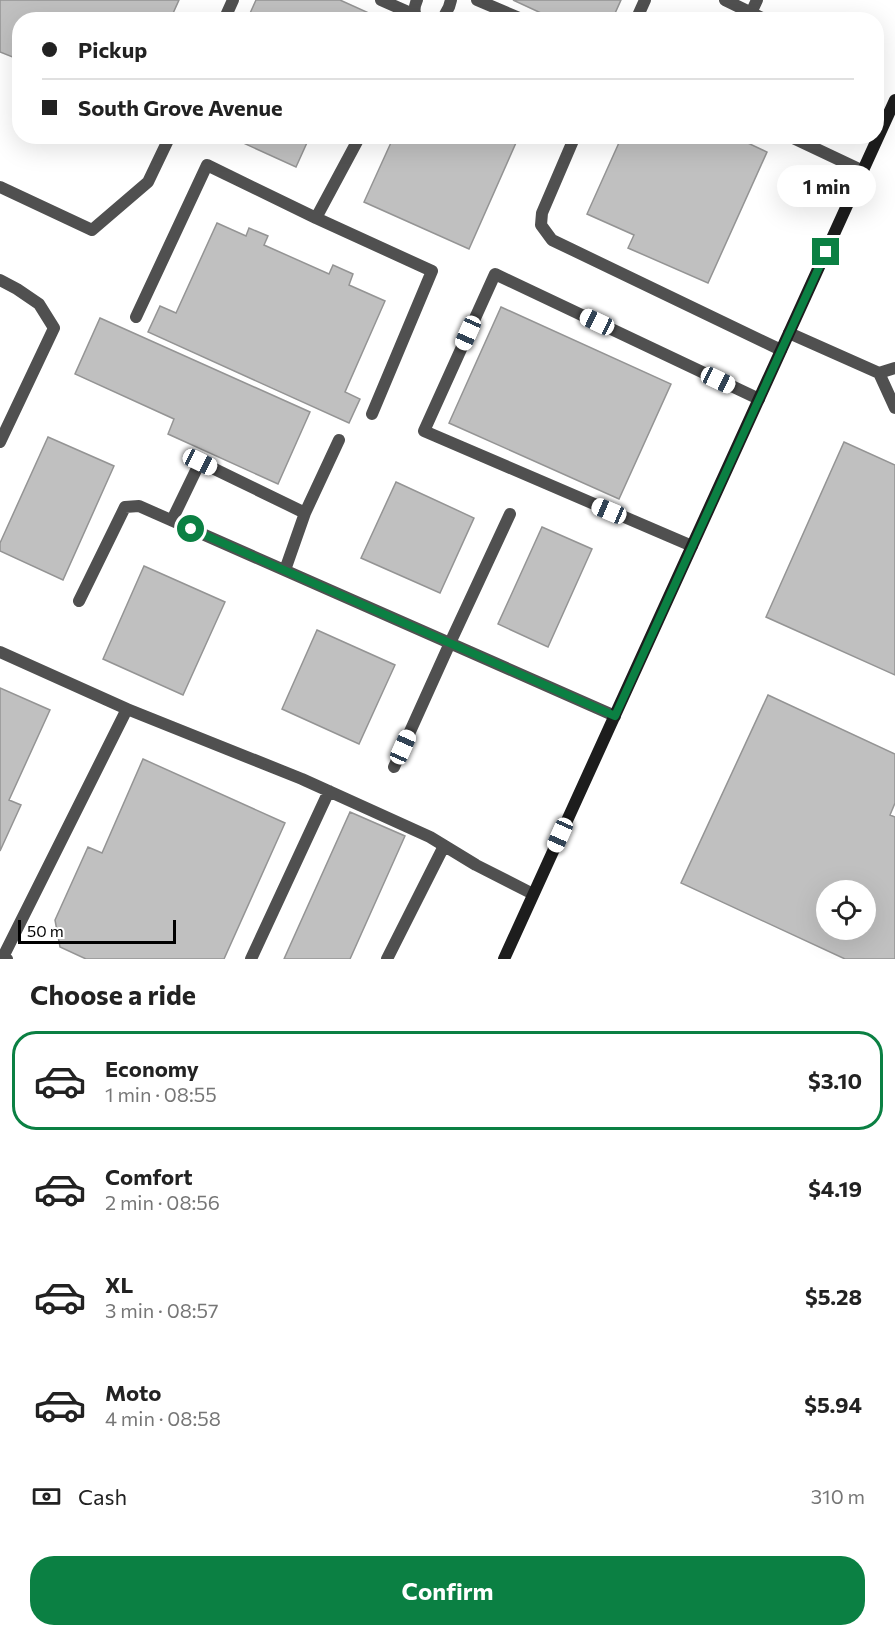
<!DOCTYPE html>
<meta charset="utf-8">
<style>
:root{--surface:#fff;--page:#f2f2f2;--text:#222;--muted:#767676;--line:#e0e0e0;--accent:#0b8043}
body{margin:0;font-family:Commissioner,sans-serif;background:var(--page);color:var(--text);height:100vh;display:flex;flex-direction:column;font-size:22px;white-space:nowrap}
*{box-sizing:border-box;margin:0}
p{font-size:20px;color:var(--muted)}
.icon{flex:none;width:33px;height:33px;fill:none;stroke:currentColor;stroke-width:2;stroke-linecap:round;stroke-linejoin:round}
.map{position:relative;height:959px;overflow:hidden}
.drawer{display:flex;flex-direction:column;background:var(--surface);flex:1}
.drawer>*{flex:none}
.banner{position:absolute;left:12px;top:12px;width:872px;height:132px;border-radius:24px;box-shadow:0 6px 24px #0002;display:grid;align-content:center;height:132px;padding:0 30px;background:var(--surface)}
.controls{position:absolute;left:816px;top:880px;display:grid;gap:12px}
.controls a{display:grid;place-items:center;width:60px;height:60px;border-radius:50%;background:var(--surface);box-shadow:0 6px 24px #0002;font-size:30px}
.scale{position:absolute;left:18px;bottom:15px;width:158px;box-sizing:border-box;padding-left:6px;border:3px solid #000;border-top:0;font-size:16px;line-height:21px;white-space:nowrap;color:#000;-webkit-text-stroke:4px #fff;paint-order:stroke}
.end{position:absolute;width:27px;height:27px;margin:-14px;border:8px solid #0b8043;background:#fff;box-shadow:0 0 0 3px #fff}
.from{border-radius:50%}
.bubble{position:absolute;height:42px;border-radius:21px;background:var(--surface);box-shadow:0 6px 24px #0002;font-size:20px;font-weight:700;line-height:42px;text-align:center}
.car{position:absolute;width:18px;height:36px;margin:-18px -9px;border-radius:8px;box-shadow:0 0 4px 2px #0007;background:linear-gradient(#fff 24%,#345 0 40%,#fff 0 76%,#345 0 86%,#fff 0)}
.banner b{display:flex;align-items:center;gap:21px;height:57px;font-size:22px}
.banner b+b{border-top:2px solid var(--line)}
.banner i{width:15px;height:15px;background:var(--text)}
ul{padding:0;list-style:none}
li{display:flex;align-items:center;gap:18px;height:99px;margin:0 12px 9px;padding:0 18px;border:3px solid transparent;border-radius:24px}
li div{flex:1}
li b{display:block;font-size:22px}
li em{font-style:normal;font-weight:700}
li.current{border-color:var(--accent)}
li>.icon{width:54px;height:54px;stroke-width:1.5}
h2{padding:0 30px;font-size:27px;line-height:72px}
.pay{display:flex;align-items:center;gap:15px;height:66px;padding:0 30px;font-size:22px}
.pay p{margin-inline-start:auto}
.primary-button{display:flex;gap:12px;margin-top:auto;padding:12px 30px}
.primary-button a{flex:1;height:69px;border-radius:24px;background:var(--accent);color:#fff;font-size:24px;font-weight:700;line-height:69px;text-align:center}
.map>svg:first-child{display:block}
.building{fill:#c0c0c0;stroke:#949494;stroke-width:1.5;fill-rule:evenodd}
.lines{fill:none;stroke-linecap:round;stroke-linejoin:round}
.service{stroke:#505050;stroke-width:12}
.secondary{stroke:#1d1d1d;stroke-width:12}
.route{stroke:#0b8043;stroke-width:8}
</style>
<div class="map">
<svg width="895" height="959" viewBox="0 0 895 959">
<rect width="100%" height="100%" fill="#fff"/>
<!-- building -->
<path class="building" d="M0,0H179L170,20H20V60L0,52Z
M256,0H340L380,18L379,20H247Z
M513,0H621L612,20H556Z
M228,136H310L296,167Z
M394,136H519L469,249L364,202Z
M622,136H733L767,152L708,283L628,248L634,235L587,214Z
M217,223L246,236L249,228L268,236L264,245L329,274L333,265L353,274L349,285L385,301L345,392L360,399L349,423L148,332L160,306L176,313Z
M501,307L671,384L619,499L449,423Z
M100,318L310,412L278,484L168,434L174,419L75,374Z
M48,437L114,466L63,580L0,551V543Z
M844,442L895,465V675L766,617Z
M396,482L474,518L440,593L361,558Z
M542,527L592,549L548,647L498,624Z
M144,566L225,602L183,695L103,659Z
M317,630L395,665L359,744L282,709Z
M0,688L50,710L9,800L21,805L0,851Z
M768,695L895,754V803L890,815L895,817V959H845L681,883ZM826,891H866V930H826Z
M143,759L285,823L224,959H86L60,947L55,920L88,847L102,853Z
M350,812L405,836L350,959H284Z"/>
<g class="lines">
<!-- service -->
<path class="service" d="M381,0L415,15
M417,0C414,7 413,13 418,20
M477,0L524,20
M725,0L766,20
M751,13L757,0
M224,20L233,0
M442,20L449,7L451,0
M636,20L645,0
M360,136L316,218L432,271L372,414
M575,136L542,213L541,225L552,240L781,350
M789,136L863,171
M0,187L92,230L148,182L170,136
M0,280L17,289L39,304L54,328L0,442
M136,317L207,165L316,218
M789,333L879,373L895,368
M879,373L895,408
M172,520L200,462L305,513L339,440
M692,546L424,431L495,274L759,399
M285,570L305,513
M79,601L125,507L139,506L615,716
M0,652L127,709
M394,767L450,643L510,514
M7,959L3,957L127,709L302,779L430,837L476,865L533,894
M251,959L329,791
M387,959L444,846"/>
<!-- secondary -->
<path class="secondary" d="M504,959L895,100"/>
</g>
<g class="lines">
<!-- route -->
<path class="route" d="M191,529L615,716L826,252"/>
</g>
</svg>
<div class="controls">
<a><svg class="icon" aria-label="locate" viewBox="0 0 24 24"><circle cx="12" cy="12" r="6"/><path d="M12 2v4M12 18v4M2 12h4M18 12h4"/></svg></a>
</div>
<div class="scale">50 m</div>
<i class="end from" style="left:191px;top:529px"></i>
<i class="end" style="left:826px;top:252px"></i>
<div class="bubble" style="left:777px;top:165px;width:99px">1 min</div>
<i class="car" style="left:597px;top:322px;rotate:295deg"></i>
<i class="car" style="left:468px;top:333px;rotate:204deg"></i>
<i class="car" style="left:718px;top:380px;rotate:115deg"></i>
<i class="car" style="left:200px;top:462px;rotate:116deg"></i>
<i class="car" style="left:609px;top:511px;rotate:293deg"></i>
<i class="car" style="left:403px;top:747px;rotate:24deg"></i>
<i class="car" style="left:560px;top:835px;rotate:204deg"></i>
<div class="banner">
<b><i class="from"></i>Pickup</b>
<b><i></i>South Grove Avenue</b>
</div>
</div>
<section class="drawer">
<h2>Choose a ride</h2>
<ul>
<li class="current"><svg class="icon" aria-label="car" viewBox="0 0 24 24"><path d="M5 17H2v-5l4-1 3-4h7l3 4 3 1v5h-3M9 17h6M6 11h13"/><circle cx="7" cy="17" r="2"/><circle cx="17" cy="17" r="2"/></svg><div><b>Economy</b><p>1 min · 08:55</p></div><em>$3.10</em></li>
<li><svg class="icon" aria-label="car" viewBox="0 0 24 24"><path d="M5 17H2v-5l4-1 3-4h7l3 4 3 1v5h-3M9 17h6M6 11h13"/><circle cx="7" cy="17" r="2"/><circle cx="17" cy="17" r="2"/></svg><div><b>Comfort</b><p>2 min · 08:56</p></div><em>$4.19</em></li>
<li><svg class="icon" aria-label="car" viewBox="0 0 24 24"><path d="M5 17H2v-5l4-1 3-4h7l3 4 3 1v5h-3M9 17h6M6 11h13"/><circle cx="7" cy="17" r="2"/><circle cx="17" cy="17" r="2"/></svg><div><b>XL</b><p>3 min · 08:57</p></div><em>$5.28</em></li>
<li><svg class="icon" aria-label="car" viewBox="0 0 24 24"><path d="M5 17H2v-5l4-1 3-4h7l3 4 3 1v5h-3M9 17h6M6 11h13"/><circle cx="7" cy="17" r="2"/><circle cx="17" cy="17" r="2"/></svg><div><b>Moto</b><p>4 min · 08:58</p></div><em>$5.94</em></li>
</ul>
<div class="pay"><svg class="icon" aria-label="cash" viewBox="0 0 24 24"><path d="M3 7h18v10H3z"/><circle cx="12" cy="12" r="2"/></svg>Cash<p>310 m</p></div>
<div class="primary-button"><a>Confirm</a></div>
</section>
